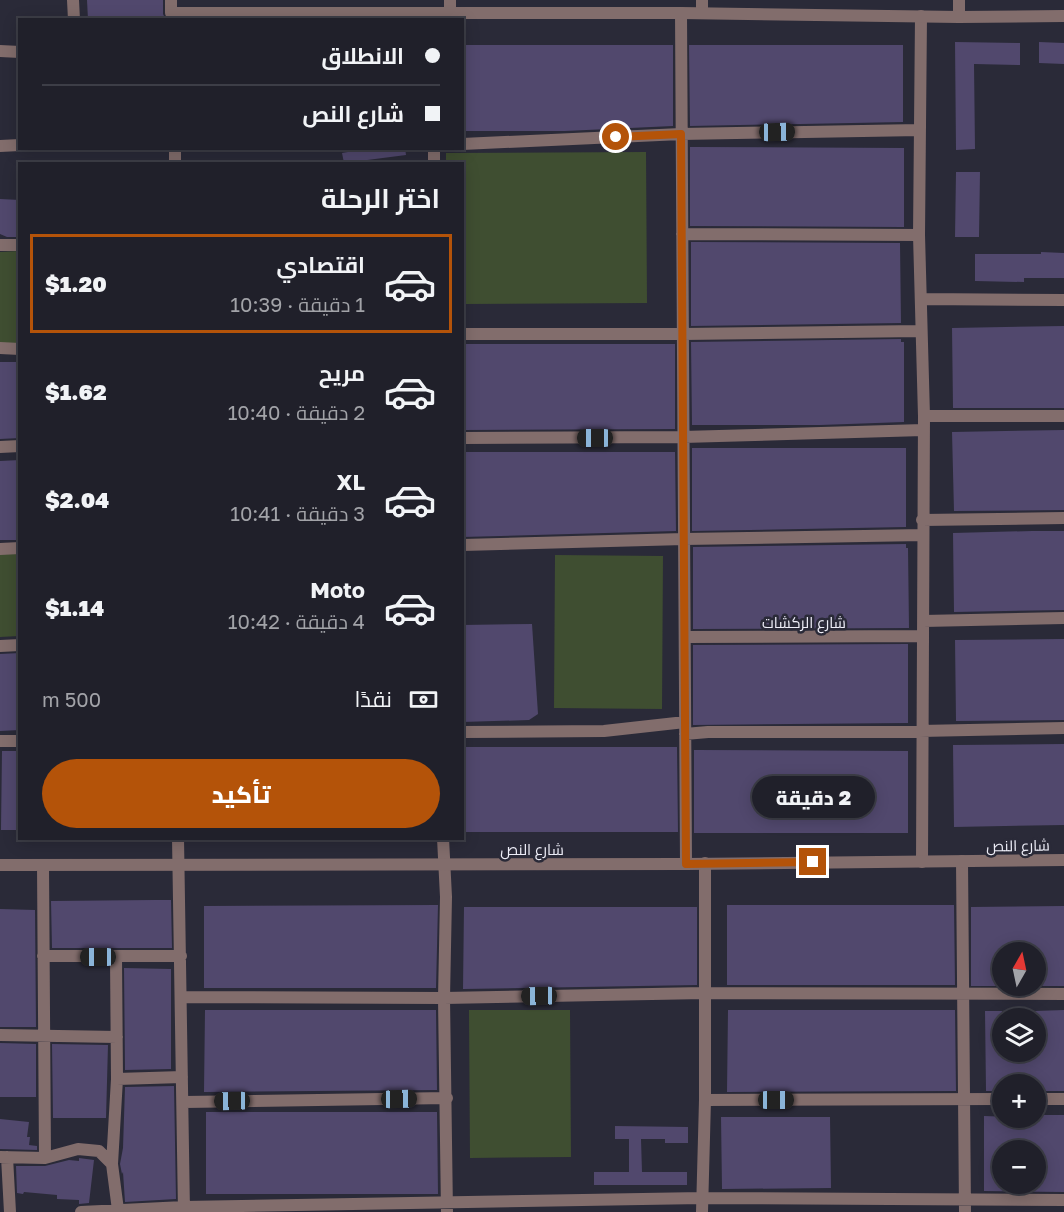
<!DOCTYPE html>
<html lang="ar">
<meta charset="utf-8">
<style>
:root{--surface:#20202a;--page:#282832;--text:#f1f3f6;--muted:#a2a3a8;--line:#3d3e47;--accent:#b45309}
body{margin:0;font-family:"Golos Text",Cairo,sans-serif;background:var(--page);color:var(--text);direction:rtl;height:100vh;display:flex;flex-direction:column;font-size:22px;white-space:nowrap}
*{box-sizing:border-box;margin:0}
p{font-size:20px;color:var(--muted)}
.icon{flex:none;width:33px;height:33px;fill:none;stroke:currentColor;stroke-width:2;stroke-linecap:round;stroke-linejoin:round}
.map{position:relative;flex:1;overflow:hidden;direction:ltr}
.sheet{position:absolute;left:18px;top:162px;width:446px;height:678px;display:flex;flex-direction:column;background:var(--surface);border-radius:0px;box-shadow:0 3px 15px #0003,0 0 0 2px var(--line);direction:rtl}
.sheet>*{flex:none}
.guide{position:absolute;left:18px;top:18px;width:446px;height:132px;border-radius:0px;box-shadow:0 3px 15px #0003,0 0 0 2px var(--line);direction:rtl;display:grid;align-content:center;height:132px;padding:0 24px;background:var(--surface)}
.needle{width:39px;rotate:9deg}
.buttons{position:absolute;left:992px;top:942px;display:grid;gap:12px}
.buttons a{display:grid;place-items:center;width:54px;height:54px;border-radius:50%;background:var(--surface);box-shadow:0 3px 15px #0003,0 0 0 2px var(--line);font-size:30px}
.end{position:absolute;width:27px;height:27px;margin:-14px;border:8px solid #b45309;background:#fff;box-shadow:0 0 0 3px #fff}
.from{border-radius:50%}
.bubble{position:absolute;height:42px;border-radius:21px;background:var(--surface);box-shadow:0 3px 15px #0003,0 0 0 2px var(--line);font-size:20px;font-weight:800;line-height:42px;text-align:center;direction:rtl}
.car{position:absolute;width:18px;height:36px;margin:-18px -9px;border-radius:8px;box-shadow:0 0 4px 2px #0007;background:linear-gradient(#222 24%,#8ab4d8 0 40%,#222 0 76%,#8ab4d8 0 86%,#222 0)}
.guide b{display:flex;align-items:center;gap:21px;height:57px;font-size:22px}
.guide b+b{border-top:2px solid var(--line)}
.guide i{width:15px;height:15px;background:var(--text)}
ul{padding:0;list-style:none}
li{display:flex;align-items:center;gap:18px;height:99px;margin:0 12px 9px;padding:0 12px;border:3px solid transparent;border-radius:0px}
li div{flex:1}
li b{display:block;font-size:22px}
li em{font-style:normal;font-weight:800}
li.selected{border-color:var(--accent)}
li>.icon{width:54px;height:54px;stroke-width:1.5}
h2{padding:0 24px;font-size:27px;line-height:72px}
.pay{display:flex;align-items:center;gap:15px;height:66px;padding:0 24px;font-size:22px}
.pay p{margin-inline-start:auto}
.button{display:flex;gap:12px;margin-top:auto;padding:12px 24px}
.button a{flex:1;height:69px;border-radius:36px;background:var(--accent);color:#fff;font-size:24px;font-weight:800;line-height:69px;text-align:center}
.map>svg:first-child{display:block}
.green{fill:#3f4e31}
.building{fill:#51486d;fill-rule:evenodd}
.lines{fill:none;stroke-linecap:round;stroke-linejoin:round}
.minor{stroke:#826d6c;stroke-width:12}
.tertiary{stroke:#826d6c;stroke-width:12}
.route{stroke:#b45309;stroke-width:8}
.labels{text-anchor:middle;dominant-baseline:central;stroke-width:5;stroke-linejoin:round;paint-order:stroke}
.street-label{font-size:15px;fill:#eeeef8;stroke:#2a2a38}
</style>
<div class="map">
<svg width="1064" height="1212" viewBox="0 0 1064 1212">
<rect width="100%" height="100%" fill="#2a2a38"/>
<!-- green -->
<path class="green" d="M646,152L647,303L462,304V164L446,163V153Z
M19,251V343H0V252Z
M0,554H19V636L0,637Z
M555,555L663,556L662,709L554,708Z
M469,1010H570L571,1157L470,1158Z"/>
<!-- building -->
<path class="building" d="M87,0H163V14L166,20H88Z
M955,42L1020,43V65L974,64L975,149L956,150Z
M1039,42L1064,43V64L1039,63Z
M462,45H673V126L565,131H462Z
M689,45H903V122L690,126Z
M690,147L904,148V227L690,226Z
M372,148H405L406,155L344,163L342,153Z
M956,172H980L979,237H955Z
M0,199L20,200V237H7L0,234Z
M691,242L900,243L901,323L691,326Z
M1041,252L1064,253V278H1024V282L975,281V254H1041Z
M1064,326V408H953L952,328Z
M901,339V342H904V422L820,425H692L691,342Z
M462,344H675V429L462,430Z
M0,362H20V438L0,439Z
M1064,430V510L954,511L952,432Z
M692,448H906V527L692,531Z
M462,452H675L676,531L462,537Z
M20,460V540H0V461Z
M1032,531H1064V610L954,612L953,533Z
M906,544V548H908L909,628L693,629V547Z
M532,624L538,714L529,720L462,722V625Z
M1064,639V720L956,721L955,640Z
M908,644V723L693,725V645Z
M20,653V730L0,731V654Z
M1064,744V825L954,827L953,745Z
M462,747H677L678,832H462Z
M694,750L908,751V833H694Z
M2,751H20V830H1Z
M154,900H171L172,948H52L51,901Z
M438,905L436,988H204V906Z
M727,905H954L955,985H727Z
M1064,906V986H1035V952H1002V986H971V907Z
M464,907H697V985L463,989Z
M0,909L35,910L36,1027H0Z
M124,968L171,969V1069L125,1070Z
M205,1010H436L437,1090L204,1092Z
M728,1010H955L956,1091L727,1092Z
M1064,1010V1091H1035V1084H1002V1091H986L985,1011H1002V1052H1035V1011Z
M0,1043L36,1044V1097H0Z
M52,1044L108,1045L106,1118H53Z
M174,1086L176,1199L125,1202L123,1172L122,1174L120,1164L123,1148L125,1087Z
M206,1112H437L438,1194H206Z
M1035,1115H1064V1192L984,1191V1116L1035,1118ZM1002,1150H1035V1184H1002Z
M721,1117H830L831,1188L722,1189Z
M0,1119L29,1122L27,1137H30L29,1145L37,1146V1150L0,1149Z
M615,1126L688,1127V1143H665V1139H641L642,1172H687V1185H594V1172H629V1139H615Z
M79,1158L94,1160L89,1203L79,1204V1200L57,1199V1195L24,1192L23,1194L17,1193L16,1166H45L69,1160L79,1161Z"/>
<g class="lines">
<!-- minor -->
<path class="minor" d="M73,0L74,20
M450,0V14
M681,13L686,864
M702,13V0
M921,16L919,235L924,416L922,862
M959,17V0
M0,51L20,52
M462,144L681,134L920,130
M0,146L20,145
M175,164V148
M434,164V148
M682,234L919,235
M0,245H20
M921,299L1064,300
M462,334H683L920,331
M0,348L20,349
M924,416H1064
M462,438L683,437L923,430
M0,447L20,446
M922,520L1064,518
M462,545L684,539L923,535
M0,549L20,548
M923,621L1064,618
M685,637L923,636
M0,646L20,645
M462,732L604,731L685,722
M685,734L708,732H871L1064,728
M0,741H20
M178,838L184,1212
M443,838L446,897L444,998L447,1212
M962,861L965,1212
M43,865L45,1158
M43,956H181
M116,957L117,1079L112,1164L118,1210
M181,997L444,998L704,993L1064,994
M0,1035L117,1037
M117,1079L182,1077
M1035,1099H1064
M705,1100L1002,1099
M184,1102L447,1098
M0,1157L45,1158L78,1149L99,1151L112,1164
M7,1157L10,1212
M81,1212L184,1207L702,1198L1064,1200
M702,1212L705,1100V863"/>
<!-- tertiary -->
<path class="tertiary" d="M171,0V13H681L959,17L1064,16
M0,865L686,864L1064,860"/>
</g>
<g class="lines">
<!-- route -->
<path class="route" d="M616,137L681,134L686,864L813,862"/>
</g>
<g class="labels">
<!-- street labels -->
<g class="street-label">
<text x="804" y="622">شارع الركشات</text>
<text transform="translate(1018 845) rotate(-1)">شارع النص</text>
<text x="532" y="849">شارع النص</text>
</g>
</g>
</svg>
<div class="buttons">
<a><svg class="needle" viewBox="-14 -14 28 28"><path d="M0-13l5 13h-10z" fill="#e53935"/><path d="M0 13l5-13h-10z" fill="#a2a3a8"/></svg></a>
<a><svg class="icon" aria-label="layers" viewBox="0 0 24 24"><path d="M12 4l9 5-9 5-9-5zM3 14l9 5 9-5"/></svg></a>
<a>+</a>
<a>−</a>
</div>
<i class="end from" style="left:616px;top:137px"></i>
<i class="end" style="left:813px;top:862px"></i>
<div class="bubble" style="left:752px;top:776px;width:123px">2 دقيقة</div>
<i class="car" style="left:777px;top:132px;rotate:89deg"></i>
<i class="car" style="left:595px;top:438px;rotate:270deg"></i>
<i class="car" style="left:98px;top:957px;rotate:270deg"></i>
<i class="car" style="left:539px;top:996px;rotate:269deg"></i>
<i class="car" style="left:399px;top:1099px;rotate:89deg"></i>
<i class="car" style="left:776px;top:1100px;rotate:90deg"></i>
<i class="car" style="left:232px;top:1101px;rotate:269deg"></i>
<div class="guide">
<b><i class="from"></i>الانطلاق</b>
<b><i></i>شارع النص</b>
</div>
<section class="sheet">
<h2>اختر الرحلة</h2>
<ul>
<li class="selected"><svg class="icon" aria-label="car" viewBox="0 0 24 24"><path d="M5 17H2v-5l4-1 3-4h7l3 4 3 1v5h-3M9 17h6M6 11h13"/><circle cx="7" cy="17" r="2"/><circle cx="17" cy="17" r="2"/></svg><div><b>اقتصادي</b><p>1 دقيقة · 10:39</p></div><em>$1.20</em></li>
<li><svg class="icon" aria-label="car" viewBox="0 0 24 24"><path d="M5 17H2v-5l4-1 3-4h7l3 4 3 1v5h-3M9 17h6M6 11h13"/><circle cx="7" cy="17" r="2"/><circle cx="17" cy="17" r="2"/></svg><div><b>مريح</b><p>2 دقيقة · 10:40</p></div><em>$1.62</em></li>
<li><svg class="icon" aria-label="car" viewBox="0 0 24 24"><path d="M5 17H2v-5l4-1 3-4h7l3 4 3 1v5h-3M9 17h6M6 11h13"/><circle cx="7" cy="17" r="2"/><circle cx="17" cy="17" r="2"/></svg><div><b>XL</b><p>3 دقيقة · 10:41</p></div><em>$2.04</em></li>
<li><svg class="icon" aria-label="car" viewBox="0 0 24 24"><path d="M5 17H2v-5l4-1 3-4h7l3 4 3 1v5h-3M9 17h6M6 11h13"/><circle cx="7" cy="17" r="2"/><circle cx="17" cy="17" r="2"/></svg><div><b>Moto</b><p>4 دقيقة · 10:42</p></div><em>$1.14</em></li>
</ul>
<div class="pay"><svg class="icon" aria-label="cash" viewBox="0 0 24 24"><path d="M3 7h18v10H3z"/><circle cx="12" cy="12" r="2"/></svg>نقدًا<p>500 m</p></div>
<div class="button"><a>تأكيد</a></div>
</section>
</div>
